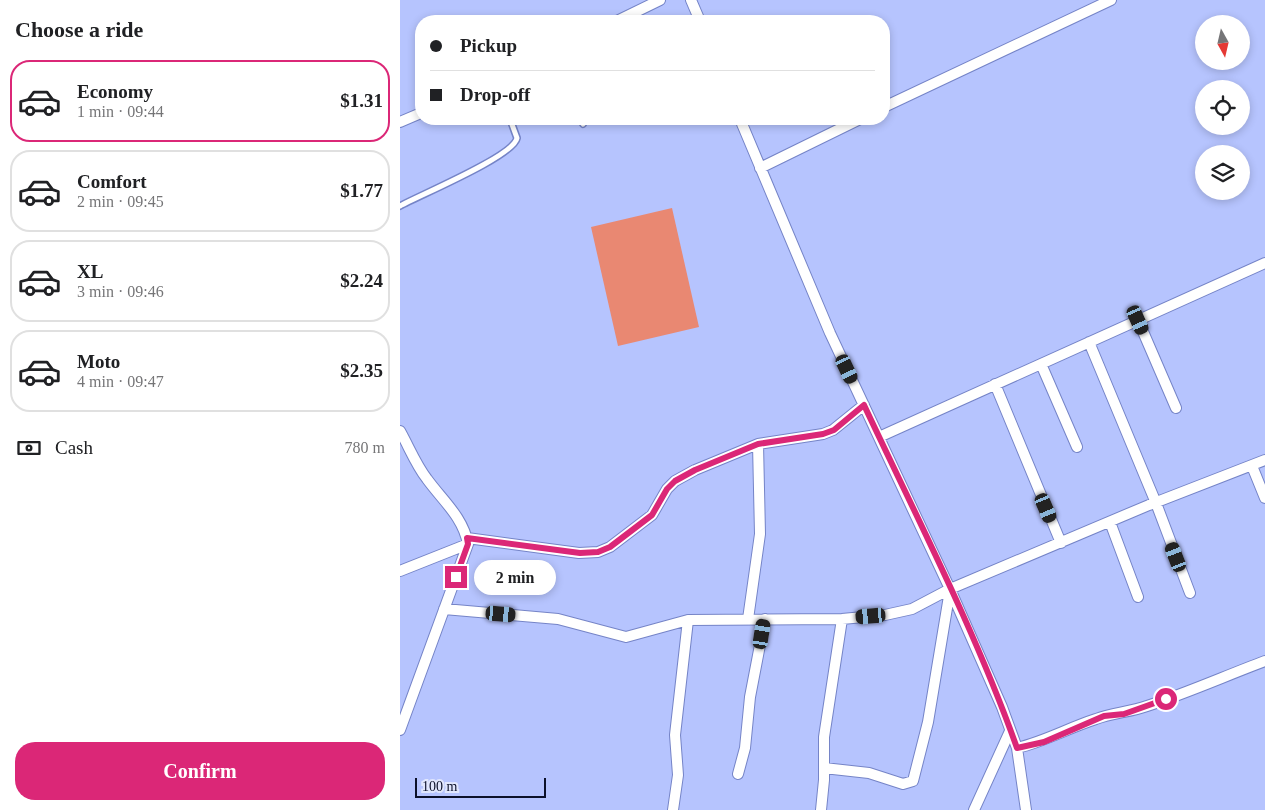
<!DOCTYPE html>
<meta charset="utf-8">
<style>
:root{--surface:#fff;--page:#f6f6f6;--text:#202124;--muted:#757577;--line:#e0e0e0;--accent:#db2777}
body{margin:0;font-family:Georgia,serif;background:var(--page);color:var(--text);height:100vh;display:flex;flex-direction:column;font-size:19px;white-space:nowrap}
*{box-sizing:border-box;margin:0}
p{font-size:16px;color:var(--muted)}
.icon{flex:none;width:28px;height:28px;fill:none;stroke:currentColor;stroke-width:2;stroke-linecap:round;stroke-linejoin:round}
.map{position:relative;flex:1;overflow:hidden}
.side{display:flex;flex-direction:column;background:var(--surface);width:400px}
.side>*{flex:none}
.top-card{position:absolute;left:15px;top:15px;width:475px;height:110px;border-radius:20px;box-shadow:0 2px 8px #0003;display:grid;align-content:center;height:110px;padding:0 15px;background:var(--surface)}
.needle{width:32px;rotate:172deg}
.buttons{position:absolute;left:795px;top:15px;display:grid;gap:10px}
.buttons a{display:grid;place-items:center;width:55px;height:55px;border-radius:50%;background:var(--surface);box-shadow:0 2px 8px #0003;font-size:25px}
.scale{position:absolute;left:15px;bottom:12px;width:131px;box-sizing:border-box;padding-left:5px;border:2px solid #0c112a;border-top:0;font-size:14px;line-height:18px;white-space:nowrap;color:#0c112a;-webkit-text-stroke:4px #e1e7fd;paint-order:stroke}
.end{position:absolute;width:22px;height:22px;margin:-11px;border:6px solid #db2777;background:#fff;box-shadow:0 0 0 2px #fff}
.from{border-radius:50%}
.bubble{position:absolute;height:35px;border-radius:18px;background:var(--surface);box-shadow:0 2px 8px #0003;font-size:16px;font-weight:600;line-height:35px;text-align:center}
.car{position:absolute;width:15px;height:30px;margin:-15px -8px;border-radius:6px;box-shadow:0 0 4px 1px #0007;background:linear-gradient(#222 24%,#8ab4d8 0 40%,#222 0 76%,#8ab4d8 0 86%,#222 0)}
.top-card b{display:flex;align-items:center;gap:18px;height:48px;font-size:19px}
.top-card b+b{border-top:1px solid var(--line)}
.top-card i{width:12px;height:12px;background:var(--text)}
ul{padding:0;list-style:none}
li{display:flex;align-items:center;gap:15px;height:82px;margin:0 10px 8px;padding:0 5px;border:2px solid var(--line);border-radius:20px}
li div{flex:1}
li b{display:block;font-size:19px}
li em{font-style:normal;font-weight:600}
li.current{border-color:var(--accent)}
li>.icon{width:45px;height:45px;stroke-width:1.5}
h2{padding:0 15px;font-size:22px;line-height:60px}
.pay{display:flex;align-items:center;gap:12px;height:55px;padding:0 15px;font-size:19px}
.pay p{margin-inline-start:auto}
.button{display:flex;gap:10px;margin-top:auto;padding:10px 15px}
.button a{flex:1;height:58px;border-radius:20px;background:var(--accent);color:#fff;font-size:20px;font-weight:600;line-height:58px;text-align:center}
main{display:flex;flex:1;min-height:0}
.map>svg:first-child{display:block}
.green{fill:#e98872}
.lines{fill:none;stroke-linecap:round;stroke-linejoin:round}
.lane-casing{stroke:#7584c7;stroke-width:8}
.street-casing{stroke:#7584c7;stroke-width:12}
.lane{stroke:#fff;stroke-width:5}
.street{stroke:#fff;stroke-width:10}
.route{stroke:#db2777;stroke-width:6}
</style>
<main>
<section class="side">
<h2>Choose a ride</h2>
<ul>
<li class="current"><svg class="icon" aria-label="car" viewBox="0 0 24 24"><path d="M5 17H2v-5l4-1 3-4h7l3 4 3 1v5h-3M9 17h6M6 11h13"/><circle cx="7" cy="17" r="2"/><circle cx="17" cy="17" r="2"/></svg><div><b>Economy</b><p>1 min · 09:44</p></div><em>$1.31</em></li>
<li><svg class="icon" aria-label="car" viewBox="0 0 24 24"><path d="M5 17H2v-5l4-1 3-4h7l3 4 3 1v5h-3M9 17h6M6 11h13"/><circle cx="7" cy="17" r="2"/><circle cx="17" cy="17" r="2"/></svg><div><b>Comfort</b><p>2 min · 09:45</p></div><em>$1.77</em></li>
<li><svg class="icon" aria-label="car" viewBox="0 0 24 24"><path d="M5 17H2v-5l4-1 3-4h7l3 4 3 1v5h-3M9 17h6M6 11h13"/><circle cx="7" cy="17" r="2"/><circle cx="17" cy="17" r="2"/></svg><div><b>XL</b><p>3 min · 09:46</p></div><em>$2.24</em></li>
<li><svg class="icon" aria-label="car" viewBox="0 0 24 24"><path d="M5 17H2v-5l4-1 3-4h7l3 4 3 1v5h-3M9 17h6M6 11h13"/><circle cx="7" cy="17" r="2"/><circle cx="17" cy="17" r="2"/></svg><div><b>Moto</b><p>4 min · 09:47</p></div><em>$2.35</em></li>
</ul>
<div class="pay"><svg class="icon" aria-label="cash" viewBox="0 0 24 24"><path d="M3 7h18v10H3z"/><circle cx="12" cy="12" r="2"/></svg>Cash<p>780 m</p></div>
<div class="button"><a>Confirm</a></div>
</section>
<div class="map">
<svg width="865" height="810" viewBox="0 0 865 810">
<rect width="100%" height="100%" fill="#b6c4fe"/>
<!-- green -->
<path class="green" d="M272,208L299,327L218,346L191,227Z"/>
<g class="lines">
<!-- lane casing -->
<g class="lane-casing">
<path id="lane" d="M180,119L183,124
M0,206C20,195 114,156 117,138L110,119"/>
</g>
<!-- street casing -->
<g class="street-casing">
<path id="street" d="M291,0L300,21
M217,21L260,0
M484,107L711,0
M340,119L430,333L550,589L602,707L617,748L626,810
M0,122L21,113
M360,168L460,119
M738,320L776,408
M689,342L756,503L790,593
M641,364L677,447
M595,384L661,543
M0,431C9,447 16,465 27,479C43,501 63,517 68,544L0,730
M479,437L865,263
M852,466L865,498
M710,522L738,597
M67,538L179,553L198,552L210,547L252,515L267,489L275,481L295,470L358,444L423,434L433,430L464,405
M0,571L68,544
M44,609L158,619L226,637L288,620L442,619L485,615L512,609L550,589L749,505L865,460
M348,619L360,534L358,444
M617,748C646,741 668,728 696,719C712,713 730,712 747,706C787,693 825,676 865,661
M424,768L469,773L503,784L513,781L528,722L550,590
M338,774L345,748L350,697L365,619
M273,810L278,775L275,735L288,620
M421,810L424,780V737L442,619
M574,810L610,731"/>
</g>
<!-- lane -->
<use href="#lane" class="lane"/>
<!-- street -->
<use href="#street" class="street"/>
</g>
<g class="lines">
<!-- route -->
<path class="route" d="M56,577L68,544L67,538L180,553L198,552L210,547L252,515L267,489L275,481L295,470L358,444L423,434L434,430L464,405C517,518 575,630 617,748L644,742L704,716L724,714L766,699"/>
</g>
</svg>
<div class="buttons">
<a><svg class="needle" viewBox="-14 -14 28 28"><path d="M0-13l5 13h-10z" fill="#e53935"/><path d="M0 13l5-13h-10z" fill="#757577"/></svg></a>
<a><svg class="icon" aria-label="locate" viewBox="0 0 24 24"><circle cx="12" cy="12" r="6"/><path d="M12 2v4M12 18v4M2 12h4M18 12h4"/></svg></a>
<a><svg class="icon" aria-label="layers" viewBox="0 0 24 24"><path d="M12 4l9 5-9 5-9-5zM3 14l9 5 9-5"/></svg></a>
</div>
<div class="scale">100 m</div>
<i class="end from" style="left:766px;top:699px"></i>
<i class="end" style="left:56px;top:577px"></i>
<div class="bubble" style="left:74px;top:560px;width:82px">2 min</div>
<i class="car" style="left:738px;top:320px;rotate:156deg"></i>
<i class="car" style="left:447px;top:369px;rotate:155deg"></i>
<i class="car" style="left:646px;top:508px;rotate:157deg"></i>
<i class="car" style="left:776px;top:557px;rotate:339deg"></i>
<i class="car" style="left:101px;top:614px;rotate:95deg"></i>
<i class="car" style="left:471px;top:616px;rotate:265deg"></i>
<i class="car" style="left:362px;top:634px;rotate:9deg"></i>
<div class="top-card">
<b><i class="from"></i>Pickup</b>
<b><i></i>Drop-off</b>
</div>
</div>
</main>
